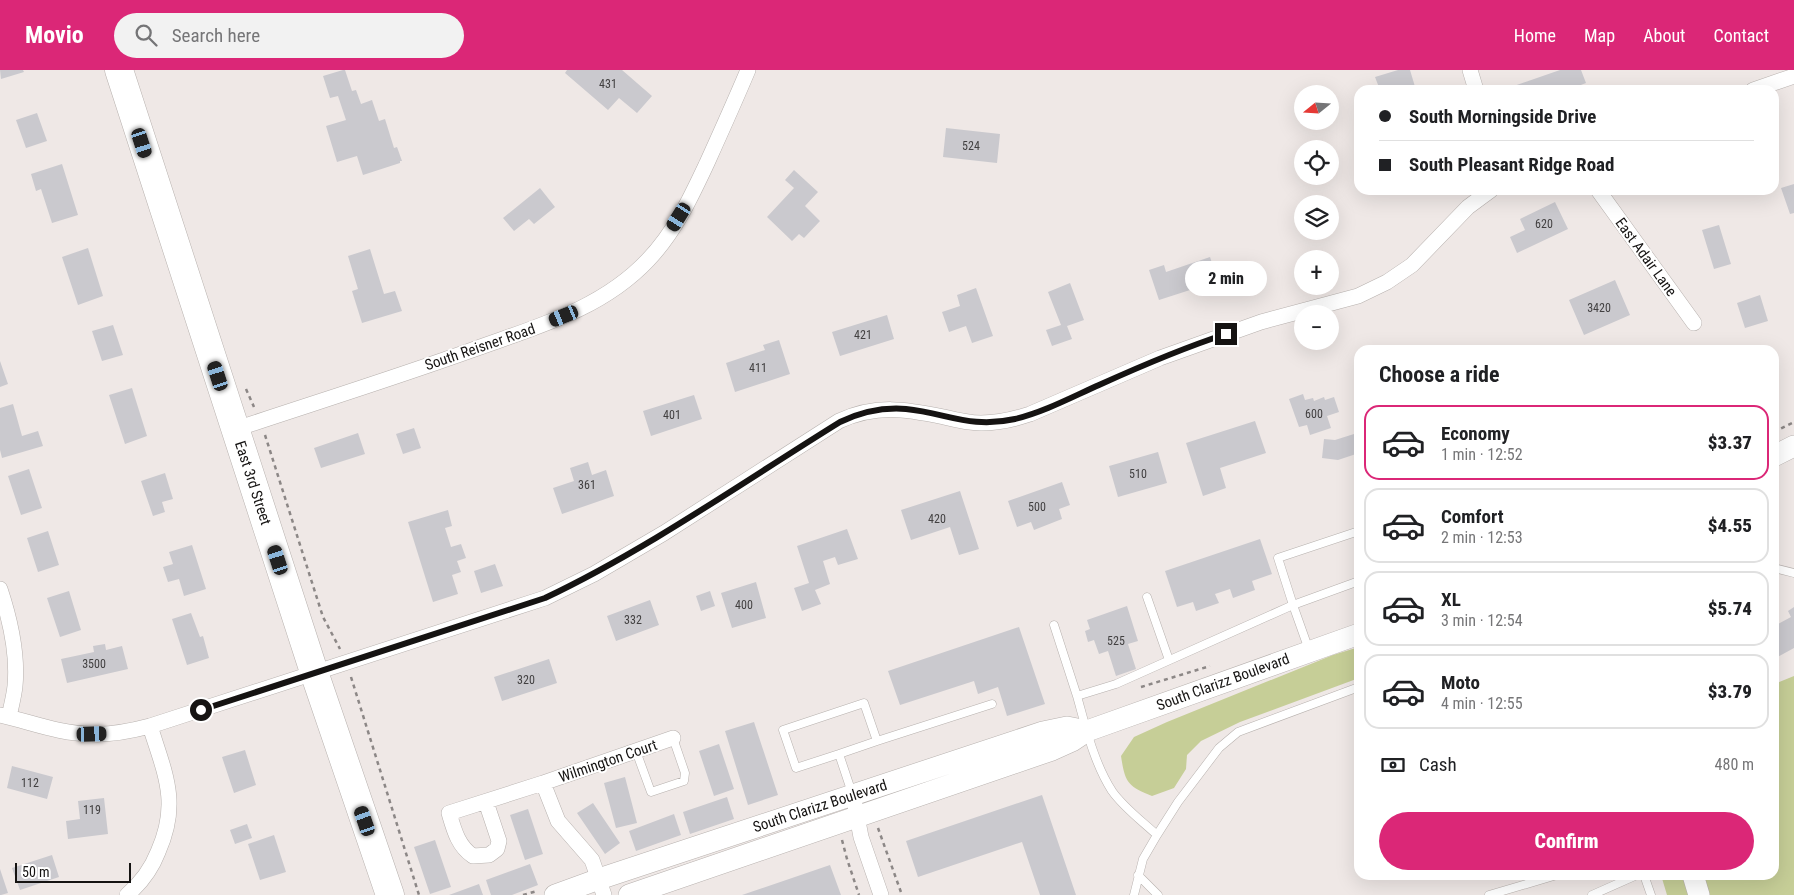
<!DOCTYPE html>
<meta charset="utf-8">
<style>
:root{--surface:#fff;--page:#f2f2f2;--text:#202124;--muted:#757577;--line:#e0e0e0;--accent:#db2777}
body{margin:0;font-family:"Roboto Condensed",sans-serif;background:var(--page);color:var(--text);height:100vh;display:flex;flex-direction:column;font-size:19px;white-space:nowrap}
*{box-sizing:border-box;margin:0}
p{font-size:16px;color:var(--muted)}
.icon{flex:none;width:28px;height:28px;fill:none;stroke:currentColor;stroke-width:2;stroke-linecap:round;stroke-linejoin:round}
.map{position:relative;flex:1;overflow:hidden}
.panel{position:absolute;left:1354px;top:275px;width:425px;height:535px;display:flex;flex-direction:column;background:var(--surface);border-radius:15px;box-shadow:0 5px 20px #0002}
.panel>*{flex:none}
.hud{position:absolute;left:1354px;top:15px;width:425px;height:110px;border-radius:15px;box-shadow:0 5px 20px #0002;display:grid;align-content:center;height:110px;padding:0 25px;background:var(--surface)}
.needle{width:32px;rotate:252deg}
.fabs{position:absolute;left:1294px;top:15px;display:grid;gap:10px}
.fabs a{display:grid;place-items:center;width:45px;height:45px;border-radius:50%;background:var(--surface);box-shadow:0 5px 20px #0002;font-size:25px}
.scale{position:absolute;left:15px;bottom:12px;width:116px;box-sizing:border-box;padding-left:5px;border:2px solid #151312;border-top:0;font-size:14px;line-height:18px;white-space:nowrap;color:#151312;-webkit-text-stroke:4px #fff;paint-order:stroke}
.end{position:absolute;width:22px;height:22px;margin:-11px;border:6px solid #151312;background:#fff;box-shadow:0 0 0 2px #fff}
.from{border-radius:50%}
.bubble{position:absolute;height:35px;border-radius:18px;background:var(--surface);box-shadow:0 5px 20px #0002;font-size:16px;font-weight:800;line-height:35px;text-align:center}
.car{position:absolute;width:15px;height:30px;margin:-15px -8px;border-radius:6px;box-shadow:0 0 4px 1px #0007;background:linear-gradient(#222 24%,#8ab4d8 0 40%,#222 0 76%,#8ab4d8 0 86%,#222 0)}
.hud b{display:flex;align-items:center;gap:18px;height:48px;font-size:19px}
.hud b+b{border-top:1px solid var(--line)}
.hud i{width:12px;height:12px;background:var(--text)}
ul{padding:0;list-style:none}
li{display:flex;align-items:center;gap:15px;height:75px;margin:0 10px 8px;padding:0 15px;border:2px solid var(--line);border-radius:15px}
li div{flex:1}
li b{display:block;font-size:19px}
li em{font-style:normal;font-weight:800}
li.on{border-color:var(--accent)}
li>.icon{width:45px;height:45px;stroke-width:1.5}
h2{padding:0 25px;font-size:22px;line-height:60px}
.pay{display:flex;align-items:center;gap:12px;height:55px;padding:0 25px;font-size:19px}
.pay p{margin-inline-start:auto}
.button{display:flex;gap:10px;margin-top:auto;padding:10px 25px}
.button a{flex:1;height:58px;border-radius:30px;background:var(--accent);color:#fff;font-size:20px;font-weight:800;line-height:58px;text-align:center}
header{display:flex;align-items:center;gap:30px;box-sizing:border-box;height:70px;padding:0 25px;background:var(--accent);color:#fff}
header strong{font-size:24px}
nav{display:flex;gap:28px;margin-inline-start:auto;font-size:18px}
.search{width:350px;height:45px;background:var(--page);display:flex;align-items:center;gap:12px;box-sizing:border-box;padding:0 18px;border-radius:28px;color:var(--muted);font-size:19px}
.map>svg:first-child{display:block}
.green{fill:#c6ce97}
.building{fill:#cac9ce}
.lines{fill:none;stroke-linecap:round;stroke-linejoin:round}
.lane-casing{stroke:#b7b1ae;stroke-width:9}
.street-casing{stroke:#b7b1ae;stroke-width:16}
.secondary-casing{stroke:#b7b1ae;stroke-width:22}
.highway-casing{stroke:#b7b1ae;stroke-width:29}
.path{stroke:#8c8786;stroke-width:2.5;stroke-dasharray:4 4;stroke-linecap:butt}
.lane{stroke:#fff;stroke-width:8}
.street{stroke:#fff;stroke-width:15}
.secondary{stroke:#fff;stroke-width:21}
.highway{stroke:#fff;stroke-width:28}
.route{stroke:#151312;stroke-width:6}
.labels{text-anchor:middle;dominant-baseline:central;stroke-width:4;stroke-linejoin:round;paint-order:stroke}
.number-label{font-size:12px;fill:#424041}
.street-label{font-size:15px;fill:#151312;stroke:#fff}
</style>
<header>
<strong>Movio</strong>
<div class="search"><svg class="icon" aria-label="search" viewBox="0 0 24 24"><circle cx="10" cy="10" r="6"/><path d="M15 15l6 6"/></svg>Search here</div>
<nav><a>Home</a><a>Map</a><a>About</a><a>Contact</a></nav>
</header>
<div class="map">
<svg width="1794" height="825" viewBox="0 0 1794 825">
<rect width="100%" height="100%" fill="#efe8e6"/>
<!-- green -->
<path class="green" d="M1359,577V608L1240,652L1201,671L1187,685L1186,699L1174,718L1152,726C1127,716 1125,712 1121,686L1134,667L1167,652L1333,585Z
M1794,606V825H1708L1702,805H1774V614Z
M1661,805H1684L1690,825H1667Z"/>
<!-- building -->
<path class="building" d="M0,0H23L24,2L1,9Z
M343,0H345L352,21L356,20L361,34L372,30L379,51L385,49L394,78L397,77L402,91H400V93L363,105L357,86L337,92L326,56L346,50L338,26L330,28L323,6Z
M567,0H622L652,26L637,43L619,28L608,40L565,3Z
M1398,0H1410L1416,20H1380L1375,7Z
M1560,0H1581L1586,13L1568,20H1512L1511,17Z
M37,43L47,71L26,78L16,50Z
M946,58L1000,64L997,93L943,87Z
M62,94L78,145L52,153L41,119L36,121L31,104Z
M794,100L818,122L805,136L820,151L804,168L799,164L792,171L767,147L794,118L785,110Z
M1794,114V143L1790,144L1781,118Z
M540,118L555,137L534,154L529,149L514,161L503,148Z
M1555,132L1568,159L1517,183L1510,167L1525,160L1520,149Z
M1719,155L1731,194L1714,199L1702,160Z
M88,178L103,226L78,235L62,187Z
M370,179L384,224L395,221L402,241L362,253L352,221L358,219L348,186Z
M1210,187L1218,211L1159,230L1149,200L1164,195L1166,202Z
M1615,210L1630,245L1584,265L1569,230Z
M1070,213L1084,250L1067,256L1072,269L1052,276L1046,260L1061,255L1048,222Z
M976,218L993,266L972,273L966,256L949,262L942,242L960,236L957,225Z
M1760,225L1768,251L1745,258L1737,233Z
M887,245L894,269L840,286L832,262Z
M113,255L123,285L102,291L92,261Z
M779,270L790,304L735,322L726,293L765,280L763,275Z
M0,291L8,314L0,317Z
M132,318L147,366L125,374L109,325Z
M1303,324L1305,330L1313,328L1314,331L1324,327L1325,330L1334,327L1339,342L1327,346L1331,358L1310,365L1307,355L1299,357L1289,329Z
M694,325L702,349L651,366L643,341Z
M13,334L22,366L38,361L43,376L2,388L0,380V338Z
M1255,351L1266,383L1220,398L1226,418L1203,426L1186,373Z
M414,358L421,378L403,384L396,364Z
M358,363L365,384L321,398L314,378Z
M1354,364L1359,383L1338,390L1322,388L1324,369L1335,370Z
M1158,382L1167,413L1118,427L1109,396Z
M588,392L592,405L606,400L614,426L562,444L553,418L574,411L570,398Z
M29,399L42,438L21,445L8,406Z
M165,403L173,429L162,432L165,442L153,446L141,411Z
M1062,412L1070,435L1059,439L1062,449L1034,460L1031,452L1017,457L1008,431Z
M960,421L979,479L959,485L950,457L911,470L901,440Z
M448,440L452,456L445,458L451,477L461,474L466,488L457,491L461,502L452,505L458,524L433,532L408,452Z
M847,459L858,489L838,495L835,487L823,491L830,514L815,520L821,534L802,541L794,518L809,513L797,476Z
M48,461L59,495L38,502L27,468Z
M1260,469L1272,504L1252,511L1255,520L1233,528L1230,519L1215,524L1219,533L1196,541L1193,532L1177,537L1165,501Z
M192,475L206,519L184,526L179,509L168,512L163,497L173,494L169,482Z
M495,494L503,516L481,523L474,501Z
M756,512L766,548L732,558L721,523Z
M69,521L81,560L60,567L47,528Z
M710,521L715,536L701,541L696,526Z
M650,530L659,555L616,571L607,546Z
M1127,536L1138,571L1128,574L1136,599L1116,606L1108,581L1099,584L1094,570L1088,572L1085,561L1090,559L1087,550Z
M1794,537V578L1774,589V556L1791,547L1788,541Z
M191,543L200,567L203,566L209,588L187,595L172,549Z
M1019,557L1045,634L1007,646L998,617L978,624L974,611L900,635L888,601Z
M105,574L106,580L122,576L128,599L67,613L61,589L94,582L93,576Z
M549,589L557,613L502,631L494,607Z
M754,652L778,725L748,735L725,661Z
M719,674L734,719L714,726L699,681Z
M245,680L256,715L234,723L222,687Z
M12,696L53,707L47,729L7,718Z
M625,707L637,753L616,758L604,713Z
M1042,725L1076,825H1040L1022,772L918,807L906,771Z
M727,727L734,749L690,764L683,742Z
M104,728L108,764L68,769L66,751L80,749L78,731Z
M593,733L620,773L605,784L577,743Z
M528,739L543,784L525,790L510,745Z
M674,744L681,765L636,781L629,761Z
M247,754L252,768L235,774L230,760Z
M274,765L286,802L260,810L248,774Z
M435,770L451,817L430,824L414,777Z
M52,785L59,807L20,820L12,798Z
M530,794L538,815L512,825H491L486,810Z
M830,795L841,825H742Z
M0,799L8,823L1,825H0Z
M479,814L483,825H449Z"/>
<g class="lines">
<!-- lane casing -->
<g class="lane-casing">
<path id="lane" d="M1359,461L1278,488L1293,535L1359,511
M1774,498L1794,503
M1147,527L1169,590
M1054,555L1077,626
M877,671L992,634
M636,681L651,722L684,711L685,703L673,668
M839,684L877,671L864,633L783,660L796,698L839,684L852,723
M1157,765C1142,751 1124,738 1112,721C1094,693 1086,658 1077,626L1116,614L1293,535L1309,580
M1138,805L1158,825
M1644,805L1651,825
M1134,825L1143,789L1157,765L1178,732L1219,678L1238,662L1359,617
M1489,825L1557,805
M1592,825L1637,805"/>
</g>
<!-- street casing -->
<g class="street-casing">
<path id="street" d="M1470,0L1476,20
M1753,20L1794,6
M1598,120L1694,253
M236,359C314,333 394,308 472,280C535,257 601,240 648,190C675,162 691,127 707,93C721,62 735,31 748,0
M0,519C10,549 18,584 15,616C14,626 11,637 9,647
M0,645C31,652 60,664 92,664C112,665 131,661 150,656L545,528L594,504L664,463L839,351C877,334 905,339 944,347C956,350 969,353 981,353C998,353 1015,349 1030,344L1160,288L1261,252L1358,226L1387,212L1412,195L1468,137L1491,120
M543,713L558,751L592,790L604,825
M853,725L861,767L881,825
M486,732L499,771L497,779L489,785L473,786C458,776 454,760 449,743L543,713L673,668
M127,825C141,813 151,800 158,782C180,733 165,704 150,656"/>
</g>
<!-- secondary casing -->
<g class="secondary-casing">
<path id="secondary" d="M1774,386L1794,376
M1693,805L1699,825
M555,825L599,809L1043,662L1067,657L1087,661
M629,825L1052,680L1072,671L1087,661L1359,564"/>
</g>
<!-- highway casing -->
<g class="highway-casing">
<path id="highway" d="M119,0L314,602L390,825"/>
</g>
<!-- path -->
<path class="path" d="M246,319L254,337
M1774,362L1794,352
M265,365L323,547L340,579
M351,607L419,825
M1141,617L1210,596
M878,758L902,825
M842,770L847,789L859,825
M523,825L537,821"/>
<!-- lane -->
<use href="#lane" class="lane"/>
<!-- street -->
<use href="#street" class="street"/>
<!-- secondary -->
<use href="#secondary" class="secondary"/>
<!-- highway -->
<use href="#highway" class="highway"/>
</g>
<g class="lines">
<!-- route -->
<path class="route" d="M201,640L545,528C648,479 743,412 840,352C861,342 882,337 906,339C947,343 970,359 1015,349C1044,342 1072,327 1099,315C1141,296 1183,278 1226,264"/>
</g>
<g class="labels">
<!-- number labels -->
<g class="number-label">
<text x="608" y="14">431</text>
<text x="971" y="76">524</text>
<text x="1544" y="154">620</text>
<text x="1599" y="238">3420</text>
<text x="863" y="265">421</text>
<text x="758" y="298">411</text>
<text x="1314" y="344">600</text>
<text x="672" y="345">401</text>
<text x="1138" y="404">510</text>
<text x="587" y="415">361</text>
<text x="1037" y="437">500</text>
<text x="937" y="449">420</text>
<text x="744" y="535">400</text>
<text x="633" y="550">332</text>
<text x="1116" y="571">525</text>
<text x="94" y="594">3500</text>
<text x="526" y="610">320</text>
<text x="30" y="713">112</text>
<text x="92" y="740">119</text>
</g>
<!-- street labels -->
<g class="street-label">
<text transform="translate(1646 187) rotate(54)">East Adair Lane</text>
<text transform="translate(480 277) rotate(-19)">South Reisner Road</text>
<text transform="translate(253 413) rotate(72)">East 3rd Street</text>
<text transform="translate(1223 612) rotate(-20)">South Clarizz Boulevard</text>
<text transform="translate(608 691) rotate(-19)">Wilmington Court</text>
<text transform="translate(820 736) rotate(-18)">South Clarizz Boulevard</text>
</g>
</g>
</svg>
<div class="fabs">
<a><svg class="needle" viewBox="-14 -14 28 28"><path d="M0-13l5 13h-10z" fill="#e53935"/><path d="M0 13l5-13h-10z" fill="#757577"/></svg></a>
<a><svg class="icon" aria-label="locate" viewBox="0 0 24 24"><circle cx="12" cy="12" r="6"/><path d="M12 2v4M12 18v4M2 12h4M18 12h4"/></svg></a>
<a><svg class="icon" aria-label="layers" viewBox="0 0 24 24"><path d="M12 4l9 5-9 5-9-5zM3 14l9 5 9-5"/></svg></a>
<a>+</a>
<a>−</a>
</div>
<div class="scale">50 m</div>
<i class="end from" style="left:201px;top:640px"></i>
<i class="end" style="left:1226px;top:264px"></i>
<div class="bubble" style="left:1185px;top:191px;width:82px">2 min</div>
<i class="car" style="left:142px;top:73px;rotate:162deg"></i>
<i class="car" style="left:679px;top:147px;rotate:212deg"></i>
<i class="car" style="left:564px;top:246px;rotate:248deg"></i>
<i class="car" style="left:218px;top:306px;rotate:342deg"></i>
<i class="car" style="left:278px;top:490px;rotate:342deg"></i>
<i class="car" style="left:92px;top:664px;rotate:88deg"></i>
<i class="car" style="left:365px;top:751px;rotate:341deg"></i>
<div class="hud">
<b><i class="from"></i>South Morningside Drive</b>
<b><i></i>South Pleasant Ridge Road</b>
</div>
<section class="panel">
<h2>Choose a ride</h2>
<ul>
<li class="on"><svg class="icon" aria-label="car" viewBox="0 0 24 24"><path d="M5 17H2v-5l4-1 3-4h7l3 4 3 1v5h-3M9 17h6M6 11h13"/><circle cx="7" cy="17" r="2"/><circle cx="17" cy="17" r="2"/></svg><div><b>Economy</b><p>1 min · 12:52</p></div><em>$3.37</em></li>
<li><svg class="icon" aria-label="car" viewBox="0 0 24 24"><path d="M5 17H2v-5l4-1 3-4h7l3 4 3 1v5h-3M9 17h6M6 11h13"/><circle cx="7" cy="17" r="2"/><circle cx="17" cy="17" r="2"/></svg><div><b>Comfort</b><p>2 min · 12:53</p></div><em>$4.55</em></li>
<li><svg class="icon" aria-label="car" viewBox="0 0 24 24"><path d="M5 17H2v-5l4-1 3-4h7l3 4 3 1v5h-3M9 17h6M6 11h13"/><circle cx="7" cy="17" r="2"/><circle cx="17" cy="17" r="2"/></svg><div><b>XL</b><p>3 min · 12:54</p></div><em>$5.74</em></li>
<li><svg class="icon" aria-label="car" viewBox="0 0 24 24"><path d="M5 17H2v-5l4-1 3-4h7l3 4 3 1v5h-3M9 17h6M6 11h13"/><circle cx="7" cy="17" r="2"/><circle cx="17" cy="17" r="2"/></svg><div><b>Moto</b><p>4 min · 12:55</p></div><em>$3.79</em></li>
</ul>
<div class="pay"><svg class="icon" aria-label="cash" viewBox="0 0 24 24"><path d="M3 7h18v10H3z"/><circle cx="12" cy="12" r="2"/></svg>Cash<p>480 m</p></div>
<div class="button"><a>Confirm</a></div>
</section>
</div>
